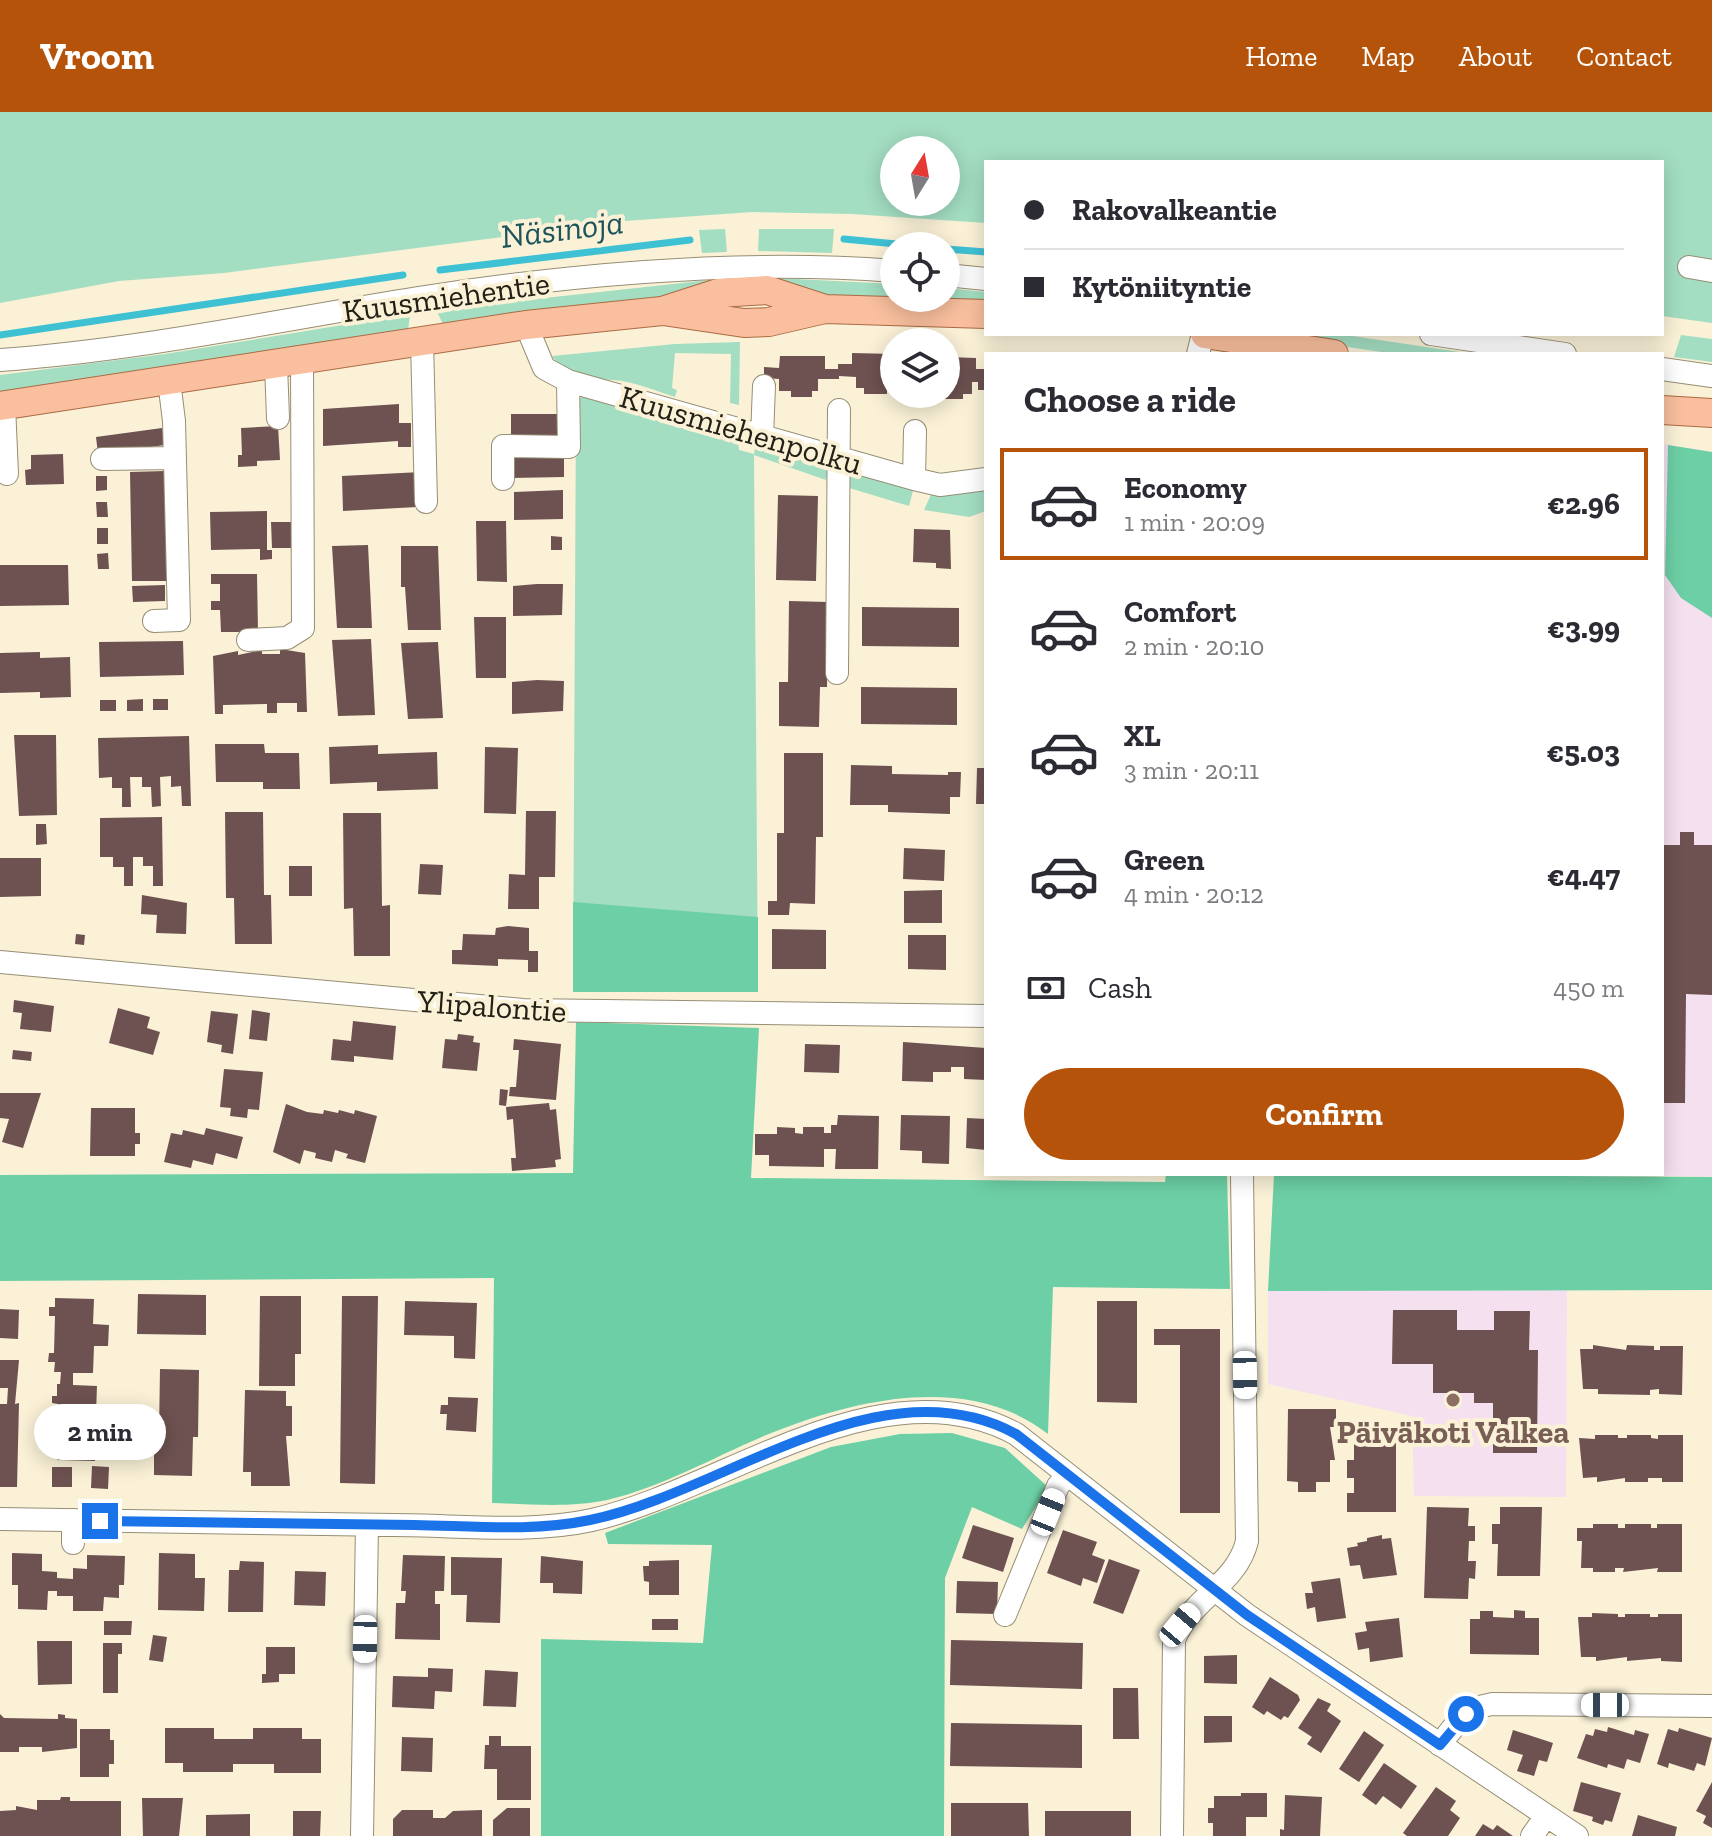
<!DOCTYPE html>
<meta charset="utf-8">
<style>
:root{--surface:#fff;--page:#f2f2f3;--text:#2b2b33;--muted:#7c7c81;--line:#e1e1e2;--accent:#b45309}
body{margin:0;font-family:"Zilla Slab",serif;background:var(--page);color:var(--text);height:100vh;display:flex;flex-direction:column;font-size:30px;white-space:nowrap}
*{box-sizing:border-box;margin:0}
p{font-size:26px;color:var(--muted)}
.icon{flex:none;width:44px;height:44px;fill:none;stroke:currentColor;stroke-width:2;stroke-linecap:round;stroke-linejoin:round}
.map{position:relative;flex:1;overflow:hidden}
.sheet{position:absolute;left:984px;top:240px;width:680px;height:824px;display:flex;flex-direction:column;background:var(--surface);border-radius:0px;box-shadow:0 4px 20px #0003}
.sheet>*{flex:none}
.top-card{position:absolute;left:984px;top:48px;width:680px;height:176px;border-radius:0px;box-shadow:0 4px 20px #0003;display:grid;align-content:center;height:176px;padding:0 40px;background:var(--surface)}
.needle{width:52px;rotate:11deg}
.buttons{position:absolute;left:880px;top:24px;display:grid;gap:16px}
.buttons a{display:grid;place-items:center;width:80px;height:80px;border-radius:50%;background:var(--surface);box-shadow:0 4px 20px #0003;font-size:40px}
.end{position:absolute;width:36px;height:36px;margin:-18px;border:10px solid #1a73e8;background:#fff;box-shadow:0 0 0 4px #fff}
.from{border-radius:50%}
.bubble{position:absolute;height:56px;border-radius:28px;background:var(--surface);box-shadow:0 4px 20px #0003;font-size:26px;font-weight:800;line-height:56px;text-align:center}
.car{position:absolute;width:24px;height:48px;margin:-24px -12px;border-radius:10px;box-shadow:0 0 6px 2px #0007;background:linear-gradient(#fff 24%,#345 0 40%,#fff 0 76%,#345 0 86%,#fff 0)}
.top-card b{display:flex;align-items:center;gap:28px;height:76px;font-size:30px}
.top-card b+b{border-top:2px solid var(--line)}
.top-card i{width:20px;height:20px;background:var(--text)}
ul{padding:0;list-style:none}
li{display:flex;align-items:center;gap:24px;height:112px;margin:0 16px 12px;padding:0 24px;border:4px solid transparent;border-radius:0px}
li div{flex:1}
li b{display:block;font-size:30px}
li em{font-style:normal;font-weight:800}
li.active{border-color:var(--accent)}
li>.icon{width:72px;height:72px;stroke-width:1.5}
h2{padding:0 40px;font-size:36px;line-height:96px}
.pay{display:flex;align-items:center;gap:20px;height:88px;padding:0 40px;font-size:30px}
.pay p{margin-inline-start:auto}
.button{display:flex;gap:16px;margin-top:auto;padding:16px 40px}
.button a{flex:1;height:92px;border-radius:48px;background:var(--accent);color:#fff;font-size:32px;font-weight:800;line-height:92px;text-align:center}
header{display:flex;align-items:center;gap:48px;box-sizing:border-box;height:112px;padding:0 40px;background:var(--accent);color:#fff}
header strong{font-size:38px}
nav{display:flex;gap:44px;margin-inline-start:auto;font-size:28px}
.map>svg:first-child{display:block}
.education{fill:#f5e0ef}
.green{fill:#a3dec2;fill-rule:evenodd}
.forest{fill:#6dcfa5}
.lines{fill:none;stroke-linecap:round;stroke-linejoin:round}
.stream{stroke:#3fc1d4;stroke-width:7}
.building{fill:#6d5251}
.minor-casing{stroke:#968e75;stroke-width:24}
.major-casing{stroke:#ac6b44;stroke-width:30}
.minor{stroke:#fff;stroke-width:22}
.major{stroke:#f9bf9e;stroke-width:28}
.route{stroke:#1a73e8;stroke-width:10}
.education-dot{fill:#8d6e63;stroke:#faf1d7;stroke-width:3}
.labels{text-anchor:middle;dominant-baseline:central;stroke-width:8;stroke-linejoin:round;paint-order:stroke}
.street-label{font-size:32px;fill:#232016;stroke:#faf1d7}
.education-label{font-size:32px;font-weight:bold;fill:#785e54;stroke:#faf1d7}
.water-label{font-size:34px;font-style:italic;fill:#1d535b;stroke:#faf1d7}
</style>
<header>
<strong>Vroom</strong>
<nav><a>Home</a><a>Map</a><a>About</a><a>Contact</a></nav>
</header>
<div class="map">
<svg width="1712" height="1724" viewBox="0 0 1712 1724">
<rect width="100%" height="100%" fill="#faf1d7"/>
<!-- education -->
<path class="education" d="M1662,332L1712,340V1065L1609,1062H1662Z
M1567,1178L1566,1385L1414,1384L1412,1304L1268,1272V1179Z"/>
<!-- green -->
<path class="green" d="M0,0H1712V211L1662,204V50H986V111L852,102L752,100L625,109L224,161L119,169L0,191ZM894,38H946V90H894Z
M725,117L727,140L702,141L699,118Z
M759,117H834L832,141L758,139Z
M755,165L894,172V186H946V176L986,180V192L823,183Z
M728,166L638,191L443,212L436,198Z
M410,202L408,219L0,281V263L165,242Z
M1259,222H1339L1473,242H1395Z
M1681,223L1712,227V250L1674,245Z
M740,230L739,293L730,291L731,242L675,241L672,276L677,278L675,285C656,279 633,269 613,268C590,266 566,266 552,244L675,232Z
M582,282L738,327L739,338L754,342L755,334L829,351L826,368L754,343L758,880H573L576,297Z
M846,359L914,375L909,394L846,375Z
M986,375V399L969,405L924,398L933,378Z"/>
<!-- forest -->
<path class="forest" d="M1668,333L1712,340V506L1681,486L1665,463Z
M573,790L758,805V880H573Z
M576,910L759,916L751,1066L1165,1070L1166,1062H1227L1230,1177L1053,1175L1048,1322C974,1264 869,1284 787,1315C726,1337 671,1373 607,1388C570,1396 530,1392 492,1391L494,1166L0,1169V1063L573,1061Z
M1274,1062L1712,1065V1178L1268,1179Z
M952,1321L1005,1336L1048,1375L1022,1417L972,1395L945,1466L944,1724H541V1527L703,1531L712,1433L608,1432L605,1421L831,1335L900,1322Z"/>
<g class="lines">
<!-- stream -->
<path class="stream" d="M844,127L917,134
M946,137L986,140
M440,158L690,128
M0,223L403,163"/>
</g>
<!-- building -->
<path class="building" d="M852,241L894,242V276H887V282H864V276H856V265L839,264V267H818V279H812V285H791V279H779V267L764,266V255L779,256L780,244H825V257H838V252H852Z
M946,245L976,246V257H986V278H978V270H972V282H963V287H941V282H946Z
M399,292V311H411V335H398V329L323,334V297Z
M511,302H563V323H511Z
M278,314L280,348L257,349V354L238,355V343H242L241,316Z
M162,316L165,333L98,342L96,325Z
M63,342L64,372L26,373L25,358L31,357V343Z
M511,345H564V365L511,366Z
M165,359L167,469H132L130,360Z
M421,360L417,395L343,399L342,364Z
M96,364H107V378L96,379Z
M563,378V407L514,408V380Z
M778,383L818,384L816,469L776,468Z
M96,390H107L108,405H97Z
M267,399V438H272V447L260,448V437L211,438L210,400Z
M476,409H506L507,470L477,469Z
M271,410H293L294,436H272Z
M97,416H108V432H97Z
M914,417L950,418L951,457L936,456V451L913,450Z
M551,424L562,425V438H551Z
M368,433L372,516H337L332,434Z
M401,434H438L441,518H408L405,475H401Z
M108,441L109,457H98L97,442Z
M0,453H68L69,493L0,494Z
M211,462H257L258,520H221L220,498H211V489H220V472H211Z
M537,472H563L562,503L513,504V474Z
M165,473V489L133,490L132,474Z
M789,489L828,490L827,575H820L819,615L779,614V570H788Z
M862,495L959,496V535L862,534Z
M474,505H506V566H476Z
M371,527L375,603L338,604L332,528Z
M183,529L184,563L100,565L99,530Z
M438,530L443,606L408,607L401,531Z
M280,537L305,541L307,600H297V591H277V601H267V592L223,593V602H215L213,544L238,539V543L262,538V542H280Z
M40,540V546L70,545L71,585L40,586V580L0,581V541Z
M537,568L564,569L563,599L512,602V570Z
M861,575L957,576V613L861,612Z
M143,587V599H127V588Z
M153,587H168V598H153Z
M100,588H116V599H100Z
M14,623H56L57,703L19,704Z
M189,624L191,694H182L181,674L171,675V664L160,665L161,694L152,695L151,675H142V665H130L131,695H122V676H112V665L99,666L98,626Z
M215,632H264L265,641H299L300,677H263V670H216Z
M378,633V642L437,640L438,677L377,679V670L330,672L329,635Z
M485,635L518,636L516,702L484,701Z
M784,641H823V725H816L815,792L790,791L789,803H768V789H777V721H784Z
M851,653L892,654V662L948,663V660H961L960,685H950V702L888,700V693H850Z
M977,656H986V692H976Z
M526,699H556L555,765H539V797H508L509,762L525,763Z
M225,700H263L264,783H271L272,832H235L234,786H226Z
M343,701H381L382,794L390,793V844H354L353,796L344,797Z
M162,705L163,774H153V754H143V745H133V774H124V755H113V745H100V706Z
M36,712H46L47,732L36,733Z
M1680,720H1694V733H1712V883L1686,882L1685,991H1662V733H1680Z
M904,736L945,738L944,769L903,767Z
M0,746H41V784L0,785Z
M420,752L443,753L441,783L418,782Z
M289,754H312V784H289Z
M942,778V811H904V779Z
M142,783L187,791L186,822L156,821L157,803L141,802Z
M508,814L529,816V839H538V860H528V848L498,847V854L452,852V838H462L463,822L495,823L496,816Z
M772,817L826,818V857H772Z
M76,822L85,823L84,833L75,832Z
M908,823H946V858L908,857Z
M14,888L54,894L51,920L20,917L22,901L13,900Z
M118,896L150,905L147,916L160,920L153,943L109,931Z
M252,898L270,901L267,929L249,927Z
M211,899L238,902L233,942L221,940L222,933L207,930Z
M353,909L396,914L393,948L354,944V950L331,948L333,927L351,929Z
M458,922L474,924L473,930L480,931L477,959L442,956L445,927L457,928Z
M514,927L561,932L556,988L509,984L510,975H516L519,938H513Z
M903,930L986,936V968L964,967V955H951V960H933V970L902,969Z
M805,932L840,933L839,961L804,960Z
M13,938L32,940L31,949L12,947Z
M224,957L263,960L259,998L248,997L247,1006L230,1004L231,996L220,995Z
M500,977L508,978L506,994L499,993Z
M0,981H41L23,1036L2,1030L9,1007L0,1006Z
M549,991L550,998L556,997L561,1047L555,1048L556,1055L512,1059L511,1046H516L513,1007L507,1008L506,995Z
M286,992L307,1000L323,1002L324,998L338,1001L339,998L354,1002L355,998L377,1004L365,1051L346,1046L348,1042L335,1038L332,1050L315,1046L316,1041L304,1038L300,1052L273,1040Z
M91,996H135V1021H140V1032H135V1044H90Z
M838,1003L879,1004L878,1057H835L836,1037H824V1055L769,1054V1043H755V1022H777V1015L795,1016V1021L803,1022V1015H824V1021H831V1013H837Z
M901,1003L950,1004L949,1052L922,1051V1039L900,1038Z
M967,1006L986,1007V1038L966,1036Z
M206,1016L243,1025L237,1047L216,1041L213,1053L193,1048L191,1056L164,1050L171,1021L182,1023L183,1018L204,1023Z
M138,1182L206,1183V1223L137,1222Z
M260,1184H301V1242H295V1274H259Z
M342,1184H378L375,1372L340,1371Z
M55,1186L94,1187L93,1212L109,1213L108,1234H94L93,1261H73V1273L97,1274L96,1301H112L111,1322H96L95,1349L57,1348V1337H51V1330H57L58,1292L52,1291V1284H57V1272H60L61,1260H54L55,1250H48L49,1241H54L55,1204H49V1195H55Z
M405,1189L477,1191L475,1247L454,1246V1224L404,1223Z
M1097,1189H1137V1291L1097,1290Z
M0,1197L19,1198L18,1227L0,1226Z
M1393,1198H1457V1218H1494V1199H1530L1529,1238H1538L1537,1341H1493V1291H1474V1281H1433V1252H1392Z
M1154,1217H1220V1401H1180V1233H1154Z
M1593,1233L1626,1238L1627,1233L1654,1234V1238H1660V1234H1683L1682,1283L1659,1282V1277L1650,1278V1283L1598,1282V1277H1583L1580,1237H1593Z
M0,1248H19L15,1292L19,1291L17,1375H0V1292H7L8,1276H0Z
M160,1257L199,1258L198,1325H193L192,1364L154,1363V1321H159Z
M245,1278L286,1279V1294H292V1324H286L290,1374H251V1360H243Z
M448,1285L478,1286L476,1320L446,1318L447,1302H440L441,1293H448Z
M1288,1297H1336V1315H1330L1335,1348H1330V1370H1316V1380H1298V1370L1287,1369Z
M1595,1323H1618V1326H1627V1323H1651V1326L1658,1327V1323H1683V1370H1662V1366H1648V1370H1625V1366L1597,1370V1365L1583,1366L1579,1326L1595,1327Z
M1354,1325H1396V1400H1347V1381H1354V1366H1347V1348H1354Z
M92,1354L109,1355L108,1377L91,1376Z
M52,1355H72V1375H52Z
M1427,1395L1469,1396L1468,1414H1475V1429H1469L1468,1449H1476L1475,1467L1469,1466L1468,1487L1424,1486Z
M1500,1395H1542L1540,1464H1497L1498,1432H1492V1412H1500Z
M1593,1412H1618V1416H1625V1412H1651V1416H1657V1412H1682V1460H1657L1658,1456L1623,1460L1624,1456H1615V1460H1593V1456H1581L1582,1429H1577V1416H1593Z
M973,1413L1014,1426L1003,1460L962,1446Z
M1063,1418L1097,1430L1092,1443L1105,1448L1097,1471L1083,1466L1081,1474L1047,1461Z
M1382,1423V1427L1391,1426L1397,1463L1363,1467L1360,1453L1350,1454L1347,1436L1358,1434L1357,1431L1367,1429V1426Z
M12,1441L42,1442V1459L57,1460V1466L73,1467V1456L87,1457V1443L125,1444L124,1473H119V1486L104,1485L103,1499H73V1484H57V1479H48L47,1498L18,1497V1473H12Z
M159,1441L195,1442V1466H205L204,1499L158,1498Z
M403,1443L445,1444L444,1479H435V1492H440V1528L395,1527L396,1491H405L406,1479H401Z
M541,1444L583,1449L582,1482L553,1481V1471H540Z
M451,1445L502,1446L500,1511L466,1510L467,1483H451Z
M1109,1447L1140,1458L1123,1502L1093,1491Z
M679,1448V1483H649V1470L644,1469L643,1454H649V1449Z
M240,1449L264,1450L263,1500H228L229,1458H239Z
M295,1459L326,1460L325,1494L294,1493Z
M1340,1466L1346,1506L1317,1510L1315,1495L1307,1497L1305,1481H1313L1311,1470Z
M957,1469L998,1470L997,1502L956,1501Z
M1514,1498L1525,1499V1506H1539V1543L1470,1542V1507H1480V1499H1493V1505L1514,1506Z
M1592,1501L1618,1502V1505H1625V1502H1650V1505H1658V1502H1682V1550L1661,1549V1546L1627,1549V1545L1596,1549V1545H1581L1578,1505H1592Z
M1399,1506L1403,1545L1370,1550L1369,1536L1358,1538L1355,1521L1367,1519L1365,1510Z
M652,1507H678V1518H652Z
M104,1509H132L131,1523H104Z
M153,1523L167,1525L163,1550L149,1548Z
M951,1528L1083,1531L1082,1577L950,1573Z
M37,1529H72V1572L38,1573Z
M103,1531H122V1542H118V1581H103Z
M266,1535H295V1562H279V1570L262,1571V1562H266Z
M1237,1543V1572L1204,1571V1544Z
M428,1556L453,1557L452,1580L435,1579L434,1597L392,1595L393,1564L428,1565Z
M485,1558L518,1560L516,1595L483,1594Z
M1270,1565L1298,1583L1300,1588L1288,1606L1284,1604L1281,1608L1267,1599L1264,1603L1252,1595Z
M1113,1576H1138L1139,1627H1113Z
M1318,1586L1331,1592L1327,1599L1341,1609L1321,1641L1307,1632L1312,1625L1298,1616Z
M0,1602L4,1606L58,1607V1602L65,1603V1606L77,1607V1636L42,1640V1635H19V1640H0Z
M1204,1604H1232V1630L1204,1631Z
M951,1611L1082,1613V1656L950,1654Z
M1608,1615L1634,1623L1635,1618L1649,1622L1640,1651L1627,1647L1624,1657L1608,1652L1607,1656L1577,1646L1586,1622L1593,1624L1595,1617L1607,1620Z
M165,1616H214V1627H253V1616H302V1627H321V1661H274V1652H233V1660H183V1651H165Z
M1679,1616L1712,1626L1705,1654L1697,1651L1694,1659L1669,1651L1668,1656L1657,1652L1668,1617L1678,1620Z
M80,1617H110V1628H114V1652H109V1665H80Z
M1513,1618L1553,1631L1547,1650L1539,1648L1534,1664L1517,1659L1523,1643L1507,1638Z
M1364,1619L1384,1633L1359,1670L1339,1657Z
M489,1624H501V1634H531V1688H497V1657H484L485,1633H489Z
M402,1625L433,1626L432,1660L401,1659Z
M1384,1651L1417,1674L1401,1697L1383,1684L1376,1693L1362,1683Z
M1581,1670L1621,1681L1612,1710L1605,1708L1603,1713L1592,1709L1593,1705L1573,1699Z
M1712,1670V1716L1703,1711L1706,1704L1696,1699Z
M1436,1675L1456,1689L1450,1698L1460,1706L1448,1724H1407L1403,1721Z
M1241,1681H1267V1705H1246V1724H1213V1711H1208V1696H1214V1684H1241Z
M1285,1683L1322,1685L1320,1724H1280V1717L1284,1718Z
M61,1685H70V1689H121V1724H0V1699L16,1698V1694L37,1698V1688H60Z
M142,1686H183L179,1724H143Z
M951,1691H1028L1029,1724H951Z
M507,1696H530V1724H493V1708Z
M402,1698H433V1706H445L453,1699L482,1698V1724H393V1707Z
M293,1699H321L320,1724H293Z
M1045,1699H1131V1724H1045Z
M250,1702V1724H206V1703Z
M1638,1703L1677,1715L1675,1724H1632Z
M1483,1712L1493,1718L1497,1713L1513,1724H1475Z"/>
<g class="lines">
<!-- minor casing -->
<g class="minor-casing">
<path id="minor" d="M1689,155L1712,159
M946,163L986,167
M526,213L544,256L568,269L914,367L940,373L986,367
M1431,222L1565,242
M422,229L426,390
M1198,242L1203,222
M0,248C140,238 279,208 418,186C573,162 739,147 894,159
M276,253L278,306
M1662,257L1712,264
M4,293L7,362
M762,325L764,274
M102,347L175,346
M503,367V334L569,335L568,269
M914,367L915,319
M154,509L179,508L174,309L169,269
M248,528L287,526L303,516L302,249
M837,561L839,298
M0,850L523,898L986,904
M0,1407C131,1410 262,1412 393,1413C458,1413 528,1422 592,1408C723,1378 881,1249 1016,1322L1247,1503L1577,1724
M73,1408V1431
M1005,1503L1058,1374L1067,1363
M1440,1633C1454,1613 1467,1596 1492,1592L1712,1594
M362,1724L367,1413
M1172,1724L1174,1528C1190,1487 1237,1472 1247,1429L1242,1062
M1532,1724L1546,1704"/>
</g>
<!-- major casing -->
<g class="major-casing">
<path id="major" d="M663,199L744,211L769,210L825,197L986,202
M1205,222L1334,242
M0,294L526,213L662,199L718,181L767,178L825,197
M1662,298L1712,301"/>
</g>
<!-- minor -->
<use href="#minor" class="minor"/>
<!-- major -->
<use href="#major" class="major"/>
</g>
<g class="lines">
<!-- route -->
<path class="route" d="M100,1409C205,1410 310,1412 415,1413C473,1414 533,1420 590,1408C723,1381 880,1248 1016,1322L1247,1503L1440,1633L1466,1602"/>
</g>
<!-- markers -->
<circle class="education-dot" cx="1453" cy="1288" r="8"/>
<g class="labels">
<!-- street labels -->
<g class="street-label">
<text transform="translate(446 185) rotate(-8)">Kuusmiehentie</text>
<text transform="translate(741 318) rotate(16)">Kuusmiehenpolku</text>
<text transform="translate(492 894) rotate(4)">Ylipalontie</text>
</g>
<!-- education labels -->
<g class="education-label">
<text x="1453" y="1320">Päiväkoti Valkea</text>
</g>
<!-- water labels -->
<g class="water-label">
<text transform="translate(562 117) rotate(-7)">Näsinoja</text>
</g>
</g>
</svg>
<div class="buttons">
<a><svg class="needle" viewBox="-14 -14 28 28"><path d="M0-13l5 13h-10z" fill="#e53935"/><path d="M0 13l5-13h-10z" fill="#7c7c81"/></svg></a>
<a><svg class="icon" aria-label="locate" viewBox="0 0 24 24"><circle cx="12" cy="12" r="6"/><path d="M12 2v4M12 18v4M2 12h4M18 12h4"/></svg></a>
<a><svg class="icon" aria-label="layers" viewBox="0 0 24 24"><path d="M12 4l9 5-9 5-9-5zM3 14l9 5 9-5"/></svg></a>
</div>
<i class="end from" style="left:1466px;top:1602px"></i>
<i class="end" style="left:100px;top:1409px"></i>
<div class="bubble" style="left:34px;top:1292px;width:132px">2 min</div>
<i class="car" style="left:1245px;top:1263px;rotate:179deg"></i>
<i class="car" style="left:1048px;top:1400px;rotate:22deg"></i>
<i class="car" style="left:1180px;top:1513px;rotate:40deg"></i>
<i class="car" style="left:365px;top:1527px;rotate:181deg"></i>
<i class="car" style="left:1605px;top:1593px;rotate:270deg"></i>
<div class="top-card">
<b><i class="from"></i>Rakovalkeantie</b>
<b><i></i>Kytöniityntie</b>
</div>
<section class="sheet">
<h2>Choose a ride</h2>
<ul>
<li class="active"><svg class="icon" aria-label="car" viewBox="0 0 24 24"><path d="M5 17H2v-5l4-1 3-4h7l3 4 3 1v5h-3M9 17h6M6 11h13"/><circle cx="7" cy="17" r="2"/><circle cx="17" cy="17" r="2"/></svg><div><b>Economy</b><p>1 min · 20:09</p></div><em>€2.96</em></li>
<li><svg class="icon" aria-label="car" viewBox="0 0 24 24"><path d="M5 17H2v-5l4-1 3-4h7l3 4 3 1v5h-3M9 17h6M6 11h13"/><circle cx="7" cy="17" r="2"/><circle cx="17" cy="17" r="2"/></svg><div><b>Comfort</b><p>2 min · 20:10</p></div><em>€3.99</em></li>
<li><svg class="icon" aria-label="car" viewBox="0 0 24 24"><path d="M5 17H2v-5l4-1 3-4h7l3 4 3 1v5h-3M9 17h6M6 11h13"/><circle cx="7" cy="17" r="2"/><circle cx="17" cy="17" r="2"/></svg><div><b>XL</b><p>3 min · 20:11</p></div><em>€5.03</em></li>
<li><svg class="icon" aria-label="car" viewBox="0 0 24 24"><path d="M5 17H2v-5l4-1 3-4h7l3 4 3 1v5h-3M9 17h6M6 11h13"/><circle cx="7" cy="17" r="2"/><circle cx="17" cy="17" r="2"/></svg><div><b>Green</b><p>4 min · 20:12</p></div><em>€4.47</em></li>
</ul>
<div class="pay"><svg class="icon" aria-label="cash" viewBox="0 0 24 24"><path d="M3 7h18v10H3z"/><circle cx="12" cy="12" r="2"/></svg>Cash<p>450 m</p></div>
<div class="button"><a>Confirm</a></div>
</section>
</div>
